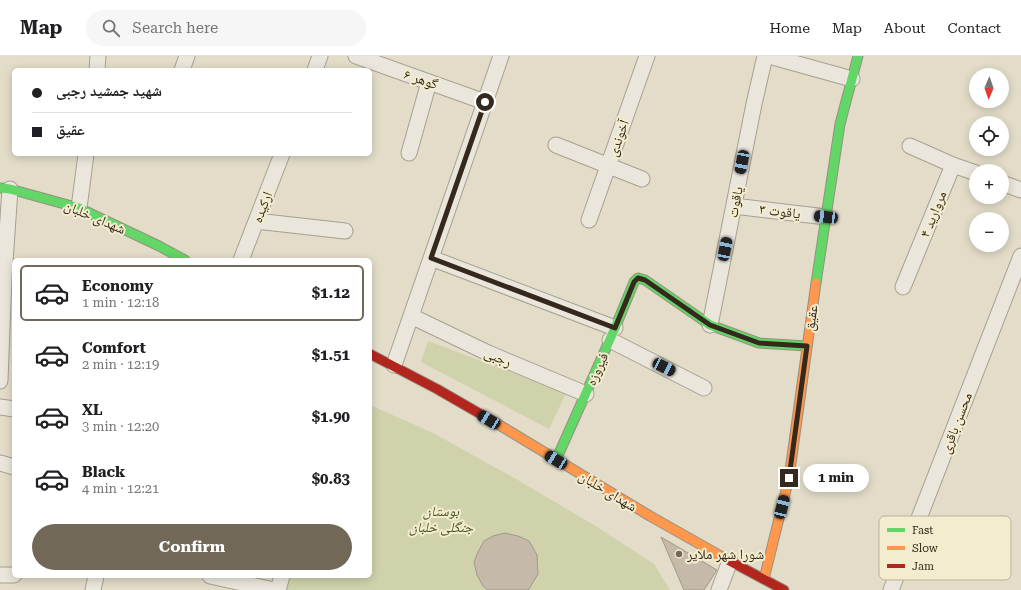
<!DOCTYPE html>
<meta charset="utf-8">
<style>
:root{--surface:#fff;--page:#f6f6f6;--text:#202124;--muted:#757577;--line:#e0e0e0;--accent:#716858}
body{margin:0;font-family:"Roboto Serif","Noto Naskh Arabic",serif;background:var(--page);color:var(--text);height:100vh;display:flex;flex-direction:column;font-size:15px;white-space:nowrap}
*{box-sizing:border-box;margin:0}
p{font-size:13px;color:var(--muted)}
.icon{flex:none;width:22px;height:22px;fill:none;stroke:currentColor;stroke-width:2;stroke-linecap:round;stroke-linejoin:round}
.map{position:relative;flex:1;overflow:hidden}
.sheet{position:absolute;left:12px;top:202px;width:360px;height:320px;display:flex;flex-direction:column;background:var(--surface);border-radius:6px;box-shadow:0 2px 10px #0003}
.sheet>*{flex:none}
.hud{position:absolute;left:12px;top:12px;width:360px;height:88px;border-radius:6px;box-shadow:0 2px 10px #0003;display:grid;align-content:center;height:88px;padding:0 20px;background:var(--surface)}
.needle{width:26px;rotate:182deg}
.fabs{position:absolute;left:969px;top:12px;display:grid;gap:8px}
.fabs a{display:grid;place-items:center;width:40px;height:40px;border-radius:50%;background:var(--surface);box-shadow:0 2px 10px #0003;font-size:20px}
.end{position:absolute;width:18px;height:18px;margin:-9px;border:5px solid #34291c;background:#fff;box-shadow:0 0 0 2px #fff}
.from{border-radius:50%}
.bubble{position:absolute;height:28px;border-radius:14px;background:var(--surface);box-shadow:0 2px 10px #0003;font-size:13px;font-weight:700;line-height:28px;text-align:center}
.car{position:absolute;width:12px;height:24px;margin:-12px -6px;border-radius:5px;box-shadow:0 0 3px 1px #0007;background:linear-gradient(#222 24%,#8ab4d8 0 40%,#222 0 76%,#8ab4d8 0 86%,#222 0)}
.hud b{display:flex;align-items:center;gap:14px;height:38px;font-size:15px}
.hud b+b{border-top:1px solid var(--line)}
.hud i{width:10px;height:10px;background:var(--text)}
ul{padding:7px 0 0;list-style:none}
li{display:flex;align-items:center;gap:12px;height:56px;margin:0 8px 6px;padding:0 12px;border:2px solid transparent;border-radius:6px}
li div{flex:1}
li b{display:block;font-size:15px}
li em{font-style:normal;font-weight:700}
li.active{border-color:var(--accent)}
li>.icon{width:36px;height:36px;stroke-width:1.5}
.action{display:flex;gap:8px;margin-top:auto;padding:8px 20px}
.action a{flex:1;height:46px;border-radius:24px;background:var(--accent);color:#fff;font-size:16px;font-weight:700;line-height:46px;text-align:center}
header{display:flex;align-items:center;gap:24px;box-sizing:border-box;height:56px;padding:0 20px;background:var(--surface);border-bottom:1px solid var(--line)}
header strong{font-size:19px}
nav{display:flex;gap:22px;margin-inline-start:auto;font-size:14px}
.search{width:280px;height:36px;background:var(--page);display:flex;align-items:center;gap:10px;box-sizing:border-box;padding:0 14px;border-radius:22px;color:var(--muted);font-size:15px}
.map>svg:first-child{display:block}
.green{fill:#cfd2ab}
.building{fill:#c5baaa;stroke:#a29888}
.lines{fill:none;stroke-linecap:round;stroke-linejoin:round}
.street-casing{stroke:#a6a092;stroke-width:17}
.fast-casing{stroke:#969082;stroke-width:11}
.slow-casing{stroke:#969082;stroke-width:11}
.jam-casing{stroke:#969082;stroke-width:11}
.street{stroke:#eae6db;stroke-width:15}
.fast{stroke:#63d668;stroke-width:9}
.slow{stroke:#ff974d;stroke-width:9}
.jam{stroke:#b3261e;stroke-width:9}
.route{stroke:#34291c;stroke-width:5}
.poi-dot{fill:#716858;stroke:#f4ecce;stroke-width:1.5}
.labels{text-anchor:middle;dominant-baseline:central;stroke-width:4;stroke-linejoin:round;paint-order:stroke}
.street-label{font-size:14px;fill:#34291c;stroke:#f4ecce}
.park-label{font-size:14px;font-style:italic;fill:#425023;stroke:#f4ecce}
.poi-label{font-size:14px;fill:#34291c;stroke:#f4ecce;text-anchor:start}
.key{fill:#f4ecce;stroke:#bab299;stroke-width:1}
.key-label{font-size:11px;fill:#34291c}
</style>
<header>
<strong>Map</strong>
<div class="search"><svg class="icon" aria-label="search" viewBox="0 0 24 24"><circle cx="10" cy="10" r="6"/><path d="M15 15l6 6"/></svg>Search here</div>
<nav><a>Home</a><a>Map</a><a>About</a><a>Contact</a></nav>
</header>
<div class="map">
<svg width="1021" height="534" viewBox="0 0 1021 534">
<rect width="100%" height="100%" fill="#e2dcc8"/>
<!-- green -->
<path class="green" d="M428,285L566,337L549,373L421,306Z
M370,349L433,377L516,423L597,471L654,508L670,534H284L288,520H370Z"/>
<!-- building -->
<path class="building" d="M505,477L518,480L529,485L537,499L538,518L529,533L528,534H488L483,530L477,519L474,506L478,496L484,485L493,480Z
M661,481L717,514L704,534H684Z"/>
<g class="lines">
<!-- street casing -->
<g class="street-casing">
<path id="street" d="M356,0L485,46
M769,0L852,23
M97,14L98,0
M182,14L187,0
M315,14L320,0
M556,89L642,123
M910,90L953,109
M409,97L429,26
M1002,127L1021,134
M734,150L826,161
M79,152L86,98
M589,164L647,0
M256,165L345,175
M431,202L615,272
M241,204L282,98
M903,231L953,109L976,117
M411,260L488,297L586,338
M710,269L754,48L765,0
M610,284L704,332
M394,309L501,0
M0,325L4,221L10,133
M0,351L14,353
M0,407L14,411
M0,519H14
M210,520L274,534
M93,534L96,520
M278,534L282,520
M719,534L730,505
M891,534L1021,200"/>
</g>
<!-- fast casing -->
<g class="fast-casing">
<path id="fast" d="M0,132L10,133L79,152L159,190L185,204
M816,227L840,68L858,0
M556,404L615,272L634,226L638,222L645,224L710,269L759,287L807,290"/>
</g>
<!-- slow casing -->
<g class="slow-casing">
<path id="slow" d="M496,367L650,460L726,503
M764,523L789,422L816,227"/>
</g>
<!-- jam casing -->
<g class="jam-casing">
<path id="jam" d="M370,298L437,333L496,367
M726,503L784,534"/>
</g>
<!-- street -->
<use href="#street" class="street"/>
<!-- fast -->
<use href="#fast" class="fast"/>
<!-- slow -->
<use href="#slow" class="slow"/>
<!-- jam -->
<use href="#jam" class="jam"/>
</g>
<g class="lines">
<!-- route -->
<path class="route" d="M485,46L431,202L615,272L634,226L638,222L645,224L710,269L759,287L807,290L789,422"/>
</g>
<!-- markers -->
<circle class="poi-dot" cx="679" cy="498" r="4"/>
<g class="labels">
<!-- street labels -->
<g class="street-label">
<text transform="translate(421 23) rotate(19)">گوهر ۶</text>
<text transform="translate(618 82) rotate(-70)">آخوندی</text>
<text transform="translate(735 146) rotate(-79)">یاقوت</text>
<text transform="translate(262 151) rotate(-69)">ارکیده</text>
<text transform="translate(780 155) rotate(7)">یاقوت ۳</text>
<text transform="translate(933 158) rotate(-68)">مروارید ۴</text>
<text transform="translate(95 161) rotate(23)">شهدای خلبان</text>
<text transform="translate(811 262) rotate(-82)">عقیق</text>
<text transform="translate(498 301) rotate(23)">رجبی</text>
<text transform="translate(597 313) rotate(-66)">فیروزه</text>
<text transform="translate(956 367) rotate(-69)">محسن باقری</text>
<text transform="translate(608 435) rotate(31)">شهدای خلبان</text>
</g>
<!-- park labels -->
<g class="park-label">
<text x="441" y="455">بوستان<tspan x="441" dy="16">جنگلی خلبان</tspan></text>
</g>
<!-- poi labels -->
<g class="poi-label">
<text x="687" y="498">شورا شهر ملایر</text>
</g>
</g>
<!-- legend -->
<rect x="879" y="460" width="132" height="64" rx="6" class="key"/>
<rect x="887" y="472" width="18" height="4" fill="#63d668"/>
<rect x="887" y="490" width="18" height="4" fill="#ff974d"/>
<rect x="887" y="508" width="18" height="4" fill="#b3261e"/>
<g class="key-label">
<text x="912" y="478">Fast</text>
<text x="912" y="496">Slow</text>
<text x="912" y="514">Jam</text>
</g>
</svg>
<div class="fabs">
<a><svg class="needle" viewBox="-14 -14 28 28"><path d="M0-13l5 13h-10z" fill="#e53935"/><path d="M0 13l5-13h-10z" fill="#757577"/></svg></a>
<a><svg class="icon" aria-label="locate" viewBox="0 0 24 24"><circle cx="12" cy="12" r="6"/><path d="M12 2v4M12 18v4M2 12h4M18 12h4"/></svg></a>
<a>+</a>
<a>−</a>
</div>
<i class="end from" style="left:485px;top:46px"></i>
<i class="end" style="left:789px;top:422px"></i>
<div class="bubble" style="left:803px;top:408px;width:66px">1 min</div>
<i class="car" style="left:742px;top:106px;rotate:191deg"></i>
<i class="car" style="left:826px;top:161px;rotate:277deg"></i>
<i class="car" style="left:725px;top:193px;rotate:11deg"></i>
<i class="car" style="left:664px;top:311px;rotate:117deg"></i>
<i class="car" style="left:489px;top:364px;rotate:301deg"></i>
<i class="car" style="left:556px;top:404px;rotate:301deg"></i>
<i class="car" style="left:782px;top:451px;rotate:14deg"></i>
<div class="hud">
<b><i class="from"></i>شهید جمشید رجبی</b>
<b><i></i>عقیق</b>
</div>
<section class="sheet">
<ul>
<li class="active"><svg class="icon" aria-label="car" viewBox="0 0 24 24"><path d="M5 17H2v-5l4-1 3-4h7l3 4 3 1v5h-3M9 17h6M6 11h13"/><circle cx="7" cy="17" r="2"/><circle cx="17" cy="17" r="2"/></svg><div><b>Economy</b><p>1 min · 12:18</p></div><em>$1.12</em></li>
<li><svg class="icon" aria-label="car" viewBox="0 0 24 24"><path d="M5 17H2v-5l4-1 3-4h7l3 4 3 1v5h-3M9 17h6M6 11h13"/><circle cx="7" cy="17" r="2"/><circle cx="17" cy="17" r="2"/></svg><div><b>Comfort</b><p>2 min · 12:19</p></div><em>$1.51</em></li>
<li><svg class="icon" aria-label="car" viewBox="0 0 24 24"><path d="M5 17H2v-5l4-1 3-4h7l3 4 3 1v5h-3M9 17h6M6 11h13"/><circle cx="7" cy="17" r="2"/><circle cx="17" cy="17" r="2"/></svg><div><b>XL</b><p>3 min · 12:20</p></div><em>$1.90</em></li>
<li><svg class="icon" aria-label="car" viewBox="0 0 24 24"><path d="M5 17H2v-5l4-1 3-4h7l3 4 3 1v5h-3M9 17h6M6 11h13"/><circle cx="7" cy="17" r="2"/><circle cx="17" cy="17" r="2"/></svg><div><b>Black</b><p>4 min · 12:21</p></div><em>$0.83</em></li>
</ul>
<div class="action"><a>Confirm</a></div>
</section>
</div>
